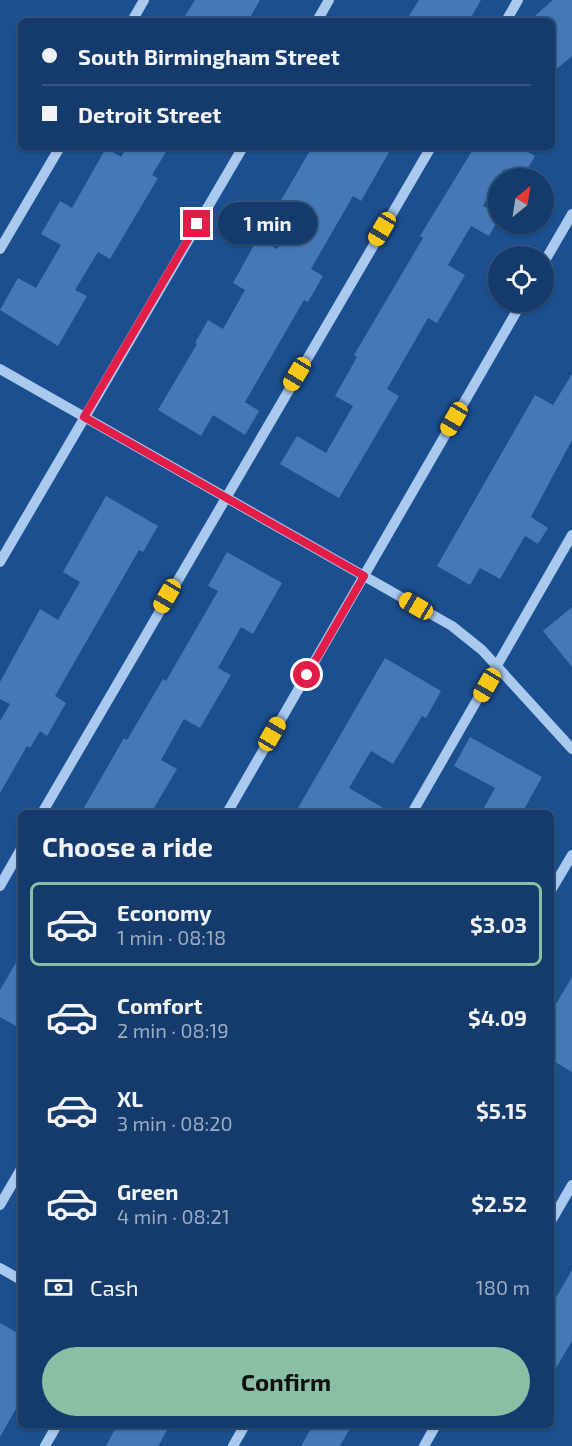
<!DOCTYPE html>
<meta charset="utf-8">
<style>
:root{--surface:#143b6b;--page:#1d4271;--text:#f1f3f6;--muted:#9dadc1;--line:#33557e;--accent:#8abfa5}
body{margin:0;font-family:"Exo 2",sans-serif;background:var(--page);color:var(--text);height:100vh;display:flex;flex-direction:column;font-size:22px;white-space:nowrap}
*{box-sizing:border-box;margin:0}
p{font-size:20px;color:var(--muted)}
.icon{flex:none;width:33px;height:33px;fill:none;stroke:currentColor;stroke-width:2;stroke-linecap:round;stroke-linejoin:round}
.map{position:relative;flex:1;overflow:hidden}
.side{position:absolute;left:18px;top:810px;width:536px;height:618px;display:flex;flex-direction:column;background:var(--surface);border-radius:9px;box-shadow:0 2px 4px #0004,0 0 0 2px var(--line)}
.side>*{flex:none}
.guide{position:absolute;left:18px;top:18px;width:537px;height:132px;border-radius:9px;box-shadow:0 2px 4px #0004,0 0 0 2px var(--line);display:grid;align-content:center;height:132px;padding:0 24px;background:var(--surface)}
.needle{width:39px;rotate:30deg}
.tools{position:absolute;left:488px;top:168px;display:grid;gap:12px}
.tools a{display:grid;place-items:center;width:66px;height:66px;border-radius:50%;background:var(--surface);box-shadow:0 2px 4px #0004,0 0 0 2px var(--line);font-size:30px}
.end{position:absolute;width:27px;height:27px;margin:-14px;border:8px solid #e11d48;background:#fff;box-shadow:0 0 0 3px #fff}
.from{border-radius:50%}
.bubble{position:absolute;height:42px;border-radius:21px;background:var(--surface);box-shadow:0 2px 4px #0004,0 0 0 2px var(--line);font-size:20px;font-weight:700;line-height:42px;text-align:center}
.car{position:absolute;width:18px;height:36px;margin:-18px -9px;border-radius:8px;box-shadow:0 0 4px 2px #0007;background:linear-gradient(#f5c518 24%,#345 0 40%,#f5c518 0 76%,#345 0 86%,#f5c518 0)}
.guide b{display:flex;align-items:center;gap:21px;height:57px;font-size:22px}
.guide b+b{border-top:2px solid var(--line)}
.guide i{width:15px;height:15px;background:var(--text)}
ul{padding:0;list-style:none}
li{display:flex;align-items:center;gap:18px;height:84px;margin:0 12px 9px;padding:0 12px;border:3px solid transparent;border-radius:9px}
li div{flex:1}
li b{display:block;font-size:22px}
li em{font-style:normal;font-weight:700}
li.active{border-color:var(--accent)}
li>.icon{width:54px;height:54px;stroke-width:1.5}
h2{padding:0 24px;font-size:27px;line-height:72px}
.pay{display:flex;align-items:center;gap:15px;height:66px;padding:0 24px;font-size:22px}
.pay p{margin-inline-start:auto}
.button{display:flex;gap:12px;margin-top:auto;padding:12px 24px}
.button a{flex:1;height:69px;border-radius:36px;background:var(--accent);color:#111;font-size:24px;font-weight:700;line-height:69px;text-align:center}
.map>svg:first-child{display:block}
.building{fill:#4478b7}
.lines{fill:none;stroke-linecap:round;stroke-linejoin:round}
.minor{stroke:#a9c9ee;stroke-width:10}
.route{stroke:#e11d48;stroke-width:8}
</style>
<div class="map">
<svg width="572" height="1446" viewBox="0 0 572 1446">
<rect width="100%" height="100%" fill="#1b4f8f"/>
<!-- building -->
<path class="building" d="M195,0H260L248,21H182Z
M419,0H481L469,21H406Z
M553,0H572V56L552,73V21H529Z
M127,147H169L152,175L158,178L110,259L98,252L75,290L87,296L58,346L0,310L18,278L36,288L61,245L41,234L60,201L72,208L106,148L121,157Z
M312,147H392L361,201L353,196L311,269L323,276L308,302L304,300L245,402L259,411L245,435L213,415L201,436L158,410L197,344L195,343L208,320L223,329L245,290L233,283L258,238L277,249L298,212L280,202Z
M466,147H519L535,156L522,178L504,169L498,178L483,206L498,214V220L489,236L471,226L448,265L465,275L437,323L428,318L387,389L399,396L339,498L280,464L297,436L326,453L353,406L335,396L357,357L354,355L423,238L420,236L472,151Z
M572,374V440L531,517L548,528L538,544L525,536L500,579L480,568L470,585L437,566L535,395L553,405Z
M106,496L158,526L143,552L139,550L55,696L66,703L47,736L40,731L30,748L27,746L0,793V721L10,704L0,699V682L40,609L58,620L80,582L63,572Z
M227,552L282,583L253,634L241,627L218,668L231,675L200,728L184,719L161,760L177,769L151,813H81L124,738L127,740L163,679L166,681L218,591L208,586Z
M572,607V667L543,631Z
M385,658L441,691L426,718L422,716L393,764L371,751L349,788L392,813H295Z
M470,737L542,777L522,813H481L495,788L454,766Z
M21,954V1029L0,1017V990Z
M572,977V1072L550,1059V1014Z
M572,1270V1341L550,1378V1308Z
M0,1323L21,1335V1400L0,1437Z
M117,1425H170L158,1446H106Z
M313,1425H352L340,1446H301Z"/>
<g class="lines">
<!-- minor -->
<path class="minor" d="M132,21L144,0
M317,21L329,0
M506,21L518,0
M0,249L60,147
M543,264L572,214
M0,369L452,626L482,650L572,749
M0,562L243,147
M42,813L431,147
M227,813L522,302
M412,813L572,535
M0,886L21,849
M550,892L572,855
M0,1205L21,1169
M550,1223L572,1185
M0,1268L21,1280
M45,1446L57,1425
M233,1446L245,1425
M424,1446L436,1425"/>
</g>
<g class="lines">
<!-- route -->
<path class="route" d="M197,224L84,417L364,576L307,675"/>
</g>
</svg>
<div class="tools">
<a><svg class="needle" viewBox="-14 -14 28 28"><path d="M0-13l5 13h-10z" fill="#e53935"/><path d="M0 13l5-13h-10z" fill="#9dadc1"/></svg></a>
<a><svg class="icon" aria-label="locate" viewBox="0 0 24 24"><circle cx="12" cy="12" r="6"/><path d="M12 2v4M12 18v4M2 12h4M18 12h4"/></svg></a>
</div>
<i class="end from" style="left:307px;top:675px"></i>
<i class="end" style="left:197px;top:224px"></i>
<div class="bubble" style="left:218px;top:202px;width:99px">1 min</div>
<i class="car" style="left:382px;top:229px;rotate:211deg"></i>
<i class="car" style="left:297px;top:374px;rotate:211deg"></i>
<i class="car" style="left:454px;top:419px;rotate:210deg"></i>
<i class="car" style="left:167px;top:596px;rotate:210deg"></i>
<i class="car" style="left:416px;top:606px;rotate:300deg"></i>
<i class="car" style="left:487px;top:685px;rotate:210deg"></i>
<i class="car" style="left:272px;top:734px;rotate:30deg"></i>
<div class="guide">
<b><i class="from"></i>South Birmingham Street</b>
<b><i></i>Detroit Street</b>
</div>
<section class="side">
<h2>Choose a ride</h2>
<ul>
<li class="active"><svg class="icon" aria-label="car" viewBox="0 0 24 24"><path d="M5 17H2v-5l4-1 3-4h7l3 4 3 1v5h-3M9 17h6M6 11h13"/><circle cx="7" cy="17" r="2"/><circle cx="17" cy="17" r="2"/></svg><div><b>Economy</b><p>1 min · 08:18</p></div><em>$3.03</em></li>
<li><svg class="icon" aria-label="car" viewBox="0 0 24 24"><path d="M5 17H2v-5l4-1 3-4h7l3 4 3 1v5h-3M9 17h6M6 11h13"/><circle cx="7" cy="17" r="2"/><circle cx="17" cy="17" r="2"/></svg><div><b>Comfort</b><p>2 min · 08:19</p></div><em>$4.09</em></li>
<li><svg class="icon" aria-label="car" viewBox="0 0 24 24"><path d="M5 17H2v-5l4-1 3-4h7l3 4 3 1v5h-3M9 17h6M6 11h13"/><circle cx="7" cy="17" r="2"/><circle cx="17" cy="17" r="2"/></svg><div><b>XL</b><p>3 min · 08:20</p></div><em>$5.15</em></li>
<li><svg class="icon" aria-label="car" viewBox="0 0 24 24"><path d="M5 17H2v-5l4-1 3-4h7l3 4 3 1v5h-3M9 17h6M6 11h13"/><circle cx="7" cy="17" r="2"/><circle cx="17" cy="17" r="2"/></svg><div><b>Green</b><p>4 min · 08:21</p></div><em>$2.52</em></li>
</ul>
<div class="pay"><svg class="icon" aria-label="cash" viewBox="0 0 24 24"><path d="M3 7h18v10H3z"/><circle cx="12" cy="12" r="2"/></svg>Cash<p>180 m</p></div>
<div class="button"><a>Confirm</a></div>
</section>
</div>
